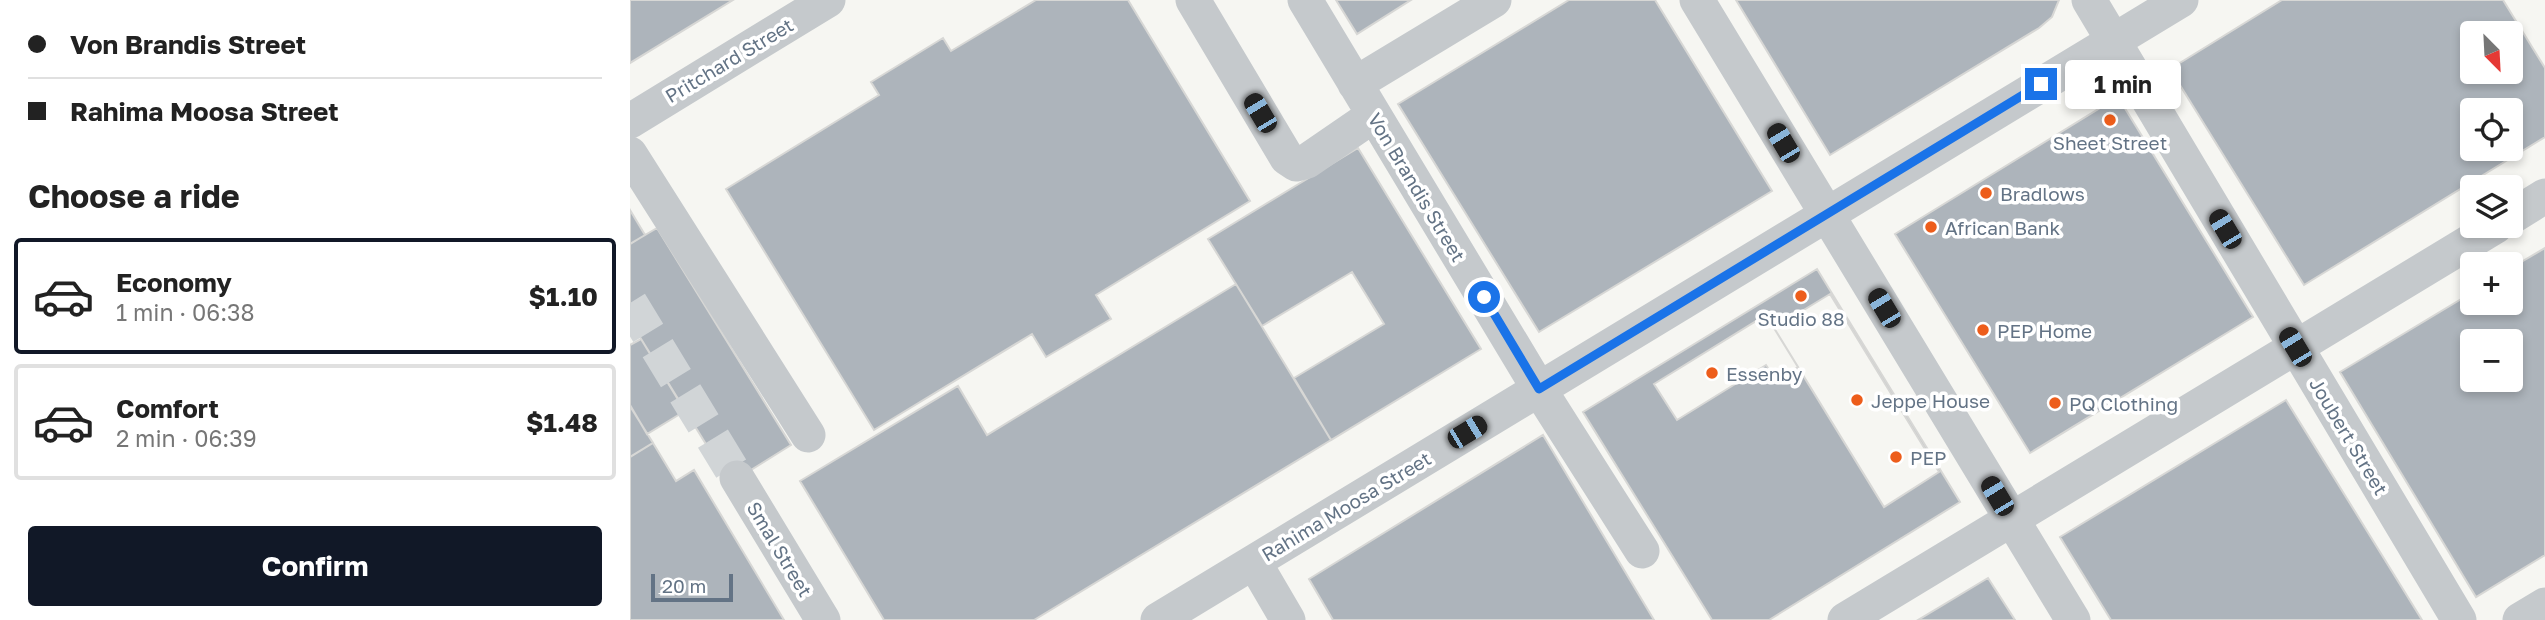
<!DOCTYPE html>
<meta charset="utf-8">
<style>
:root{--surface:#fff;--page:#f2f2f2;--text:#222;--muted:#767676;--line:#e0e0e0;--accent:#111827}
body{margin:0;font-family:"Golos Text",sans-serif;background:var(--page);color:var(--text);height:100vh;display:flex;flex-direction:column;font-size:26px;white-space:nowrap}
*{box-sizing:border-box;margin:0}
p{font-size:23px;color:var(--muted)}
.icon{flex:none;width:38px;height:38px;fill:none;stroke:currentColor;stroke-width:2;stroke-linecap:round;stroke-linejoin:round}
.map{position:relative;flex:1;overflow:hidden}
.drawer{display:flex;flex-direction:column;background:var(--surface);width:630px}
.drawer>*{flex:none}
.hud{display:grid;align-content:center;height:154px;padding:0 28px;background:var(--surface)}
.needle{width:46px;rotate:156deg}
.tools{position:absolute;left:1830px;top:21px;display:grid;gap:14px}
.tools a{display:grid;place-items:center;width:63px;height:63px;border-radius:7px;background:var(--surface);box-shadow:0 4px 10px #0003;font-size:35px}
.scale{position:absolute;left:21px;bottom:18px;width:82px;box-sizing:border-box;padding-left:7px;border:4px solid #637385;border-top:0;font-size:19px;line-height:24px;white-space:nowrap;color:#637385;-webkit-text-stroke:5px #fff;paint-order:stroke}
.end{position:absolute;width:32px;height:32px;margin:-16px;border:9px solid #1a73e8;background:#fff;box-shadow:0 0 0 4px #fff}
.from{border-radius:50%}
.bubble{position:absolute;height:49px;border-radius:7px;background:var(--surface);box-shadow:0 4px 10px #0003;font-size:23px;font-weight:700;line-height:49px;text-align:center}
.car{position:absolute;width:21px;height:42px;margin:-21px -10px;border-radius:9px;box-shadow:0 0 5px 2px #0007;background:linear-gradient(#222 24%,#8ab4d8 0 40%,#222 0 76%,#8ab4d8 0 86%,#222 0)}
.hud b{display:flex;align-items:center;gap:24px;height:66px;font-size:26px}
.hud b+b{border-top:2px solid var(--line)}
.hud i{width:18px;height:18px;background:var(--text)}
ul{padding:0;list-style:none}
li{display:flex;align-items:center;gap:21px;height:116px;margin:0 14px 10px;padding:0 14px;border:4px solid var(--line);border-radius:7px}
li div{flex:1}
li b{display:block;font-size:26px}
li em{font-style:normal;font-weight:700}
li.on{border-color:var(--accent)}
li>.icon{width:63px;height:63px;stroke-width:1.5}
h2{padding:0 28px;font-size:32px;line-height:84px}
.primary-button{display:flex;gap:14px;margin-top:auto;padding:14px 28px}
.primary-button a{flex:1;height:80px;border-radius:7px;background:var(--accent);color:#fff;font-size:28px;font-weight:700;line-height:80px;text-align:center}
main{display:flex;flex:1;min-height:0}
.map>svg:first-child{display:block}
.building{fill:#adb4bb;stroke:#d7d7d5;stroke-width:2;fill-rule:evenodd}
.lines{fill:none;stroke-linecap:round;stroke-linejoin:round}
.minor-tunnel{stroke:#d1d5d7;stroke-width:35;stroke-dasharray:35 18;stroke-linecap:butt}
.minor{stroke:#c5c9cc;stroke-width:35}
.route{stroke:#1a73e8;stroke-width:9}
.poi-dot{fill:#ed5d1b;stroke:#fff;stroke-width:2.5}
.labels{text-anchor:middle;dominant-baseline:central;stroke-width:7;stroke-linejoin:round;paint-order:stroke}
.street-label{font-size:19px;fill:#637385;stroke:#fff}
.poi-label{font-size:19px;fill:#637385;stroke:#fff;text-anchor:start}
</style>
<main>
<section class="drawer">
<div class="hud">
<b><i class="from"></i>Von Brandis Street</b>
<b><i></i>Rahima Moosa Street</b>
</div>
<h2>Choose a ride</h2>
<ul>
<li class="on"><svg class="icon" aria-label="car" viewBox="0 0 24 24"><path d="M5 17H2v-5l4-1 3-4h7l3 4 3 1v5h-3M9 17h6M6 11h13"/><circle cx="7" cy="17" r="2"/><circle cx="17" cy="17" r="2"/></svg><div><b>Economy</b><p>1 min · 06:38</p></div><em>$1.10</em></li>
<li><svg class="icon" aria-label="car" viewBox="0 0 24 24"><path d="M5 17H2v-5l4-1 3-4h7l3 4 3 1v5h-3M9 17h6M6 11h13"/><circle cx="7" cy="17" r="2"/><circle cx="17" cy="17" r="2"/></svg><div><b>Comfort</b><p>2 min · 06:39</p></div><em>$1.48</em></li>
</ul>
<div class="primary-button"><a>Confirm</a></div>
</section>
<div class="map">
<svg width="1915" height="620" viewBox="0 0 1915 620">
<rect width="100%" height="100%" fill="#f6f6f2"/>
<!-- building -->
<path class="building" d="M0,0H103L0,63Z
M406,0H498L620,201L466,295L481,319L416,357L402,334L244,430L96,189L249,95L241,82L313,38L321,51Z
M706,0H781L727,34Z
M939,0H1025L1142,191L909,332L768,104Z
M1106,0H1429L1422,17L1409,28L1200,155Z
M1652,0H1873L1915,68V137L1674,285L1540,69ZM1843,33H1881V72H1843ZM1843,110H1881V149H1843Z
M1488,97L1623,317L1400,453L1265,234Z
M728,148L851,349L701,440L664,378L754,324L722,272L632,326L578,239Z
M0,210L15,235L0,244Z
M27,228L161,445L100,483L0,321V244Z
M1915,248V555L1846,597L1710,372L1843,292V303H1881V268ZM1843,341H1881V380H1843Z
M1187,269L1330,502L1139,620H1082L953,412Z
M606,284L701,440L404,620H254L170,481L328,386L357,435Z
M1200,294L1309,472L1254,507L1144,328Z
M1136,315L1168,367L1146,380L1136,365L1047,420L1024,384Z
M11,339L55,411L17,434L0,405V345Z
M1656,400L1792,620H1481L1430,537Z
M0,406L23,443L0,457Z
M913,435L1024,620H703L679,579Z
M23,443L46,481L64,470L154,620H0V457Z
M1358,578L1385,620H1288Z"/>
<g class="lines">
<!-- minor-tunnel -->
<path class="minor-tunnel" d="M0,303L107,478"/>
<!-- minor -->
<path class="minor" d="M563,0L657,158L666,164L677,161L744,115
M675,0L909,389L1012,551
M1067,0L1443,620
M1459,0L1829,620
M725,84L864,0
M0,121L198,0
M0,154L178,435
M1881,217L1915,196
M107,478L193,620
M624,562L658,620
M528,620L1551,0
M1215,620L1866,226
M1890,620L1915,605"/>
</g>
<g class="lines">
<!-- route -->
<path class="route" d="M854,297L909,389L1411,84"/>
</g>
<!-- markers -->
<g class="poi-dot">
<circle cx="1480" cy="120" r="7"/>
<circle cx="1356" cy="193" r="7"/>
<circle cx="1301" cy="227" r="7"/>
<circle cx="1171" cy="296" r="7"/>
<circle cx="1353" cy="330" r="7"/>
<circle cx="1082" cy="373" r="7"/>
<circle cx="1227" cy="400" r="7"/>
<circle cx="1425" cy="403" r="7"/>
<circle cx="1266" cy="457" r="7"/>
</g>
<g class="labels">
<!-- street labels -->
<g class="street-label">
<text transform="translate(99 60) rotate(-31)">Pritchard Street</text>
<text transform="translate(787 187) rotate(59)">Von Brandis Street</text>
<text transform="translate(1719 436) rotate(59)">Joubert Street</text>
<text transform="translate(716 506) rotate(-31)">Rahima Moosa Street</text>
<text transform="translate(150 549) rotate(59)">Smal Street</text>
</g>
<!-- poi labels -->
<g class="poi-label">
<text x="1480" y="142" text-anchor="middle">Sheet Street</text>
<text x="1370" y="193">Bradlows</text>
<text x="1315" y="227">African Bank</text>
<text x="1171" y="318" text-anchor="middle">Studio 88</text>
<text x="1367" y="330">PEP Home</text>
<text x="1096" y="373">Essenby</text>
<text x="1241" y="400">Jeppe House</text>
<text x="1439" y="403">PQ Clothing</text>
<text x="1280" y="457">PEP</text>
</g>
</g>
</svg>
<div class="tools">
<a><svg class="needle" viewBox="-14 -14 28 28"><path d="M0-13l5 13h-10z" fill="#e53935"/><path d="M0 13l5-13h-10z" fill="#767676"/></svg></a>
<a><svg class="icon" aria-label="locate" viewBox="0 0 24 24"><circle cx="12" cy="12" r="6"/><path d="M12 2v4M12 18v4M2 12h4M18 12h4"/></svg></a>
<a><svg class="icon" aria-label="layers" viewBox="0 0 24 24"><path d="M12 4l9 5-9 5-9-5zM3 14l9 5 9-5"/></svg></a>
<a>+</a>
<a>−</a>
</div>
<div class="scale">20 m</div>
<i class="end from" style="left:854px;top:297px"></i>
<i class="end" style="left:1411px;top:84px"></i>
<div class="bubble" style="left:1435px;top:60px;width:116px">1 min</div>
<i class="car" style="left:630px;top:113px;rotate:329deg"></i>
<i class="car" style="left:1153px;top:143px;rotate:329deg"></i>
<i class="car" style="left:1595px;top:229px;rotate:329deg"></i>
<i class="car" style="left:1254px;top:308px;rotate:329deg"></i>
<i class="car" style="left:1665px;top:347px;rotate:329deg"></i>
<i class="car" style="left:837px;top:432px;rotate:59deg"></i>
<i class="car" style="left:1367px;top:496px;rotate:329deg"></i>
</div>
</main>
